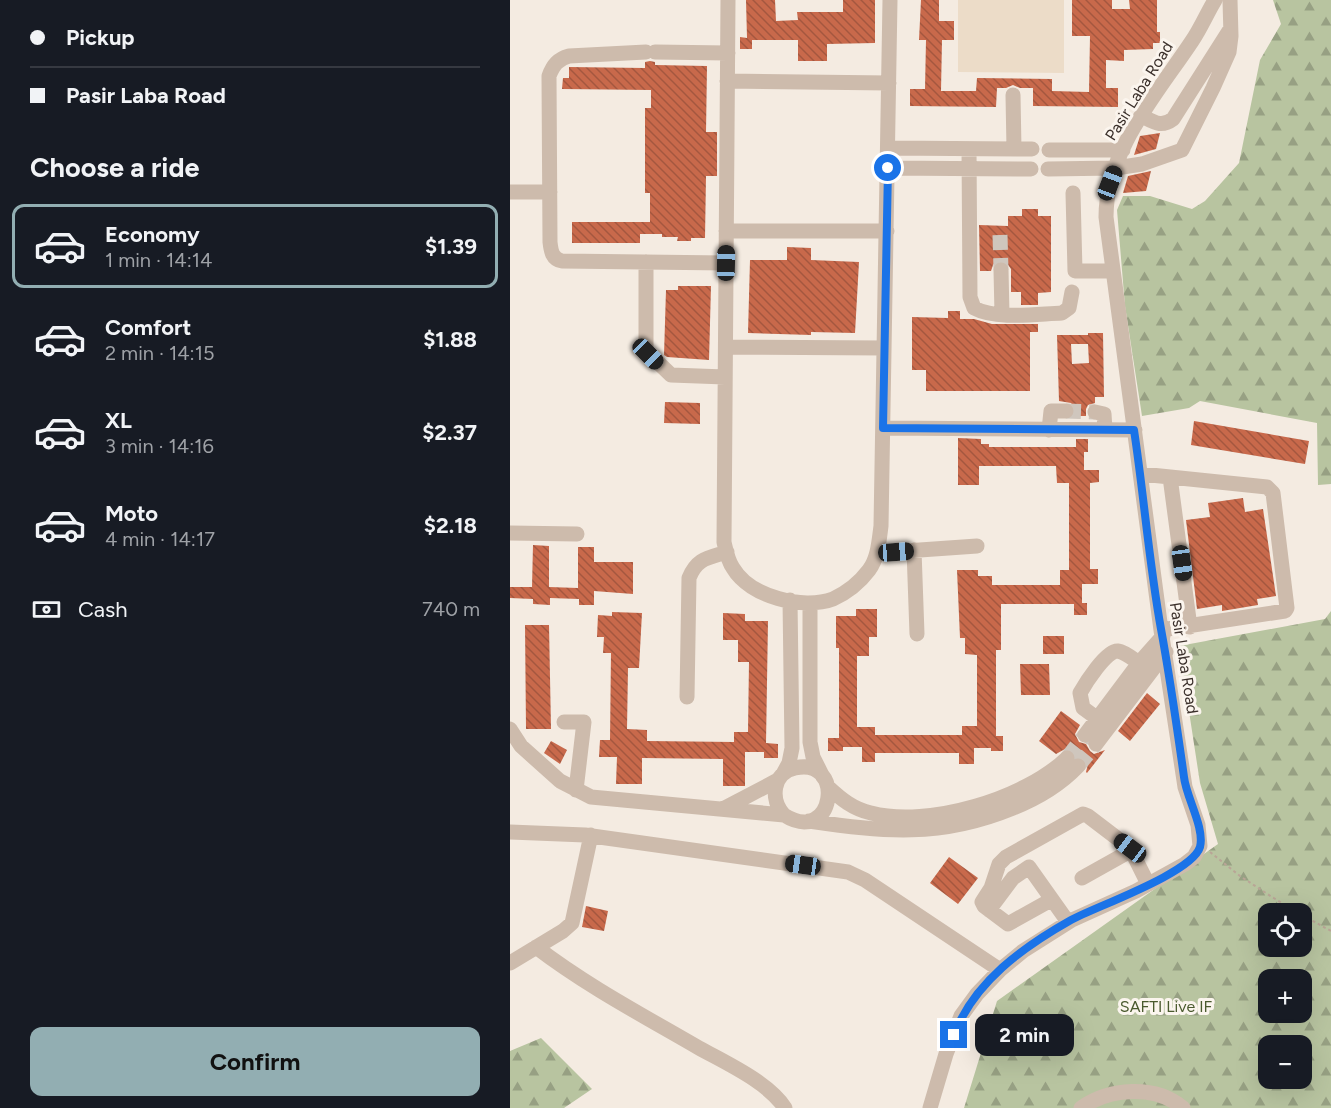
<!DOCTYPE html>
<meta charset="utf-8">
<style>
:root{--surface:#171b24;--page:#242831;--text:#f1f3f6;--muted:#9ea1a6;--line:#363941;--accent:#92aeb2}
body{margin:0;font-family:Figtree,sans-serif;background:var(--page);color:var(--text);height:100vh;display:flex;flex-direction:column;font-size:22px;white-space:nowrap}
*{box-sizing:border-box;margin:0}
p{font-size:20px;color:var(--muted)}
.icon{flex:none;width:33px;height:33px;fill:none;stroke:currentColor;stroke-width:2;stroke-linecap:round;stroke-linejoin:round}
.map{position:relative;flex:1;overflow:hidden}
.panel{display:flex;flex-direction:column;background:var(--surface);width:510px}
.panel>*{flex:none}
.banner{display:grid;align-content:center;height:132px;padding:0 30px;background:var(--surface)}
.controls{position:absolute;left:748px;top:903px;display:grid;gap:12px}
.controls a{display:grid;place-items:center;width:54px;height:54px;border-radius:12px;background:var(--surface);box-shadow:0 6px 24px #0002;font-size:30px}
.end{position:absolute;width:27px;height:27px;margin:-14px;border:8px solid #1a73e8;background:#fff;box-shadow:0 0 0 3px #fff}
.from{border-radius:50%}
.bubble{position:absolute;height:42px;border-radius:12px;background:var(--surface);box-shadow:0 6px 24px #0002;font-size:20px;font-weight:700;line-height:42px;text-align:center}
.car{position:absolute;width:18px;height:36px;margin:-18px -9px;border-radius:8px;box-shadow:0 0 4px 2px #0007;background:linear-gradient(#222 24%,#8ab4d8 0 40%,#222 0 76%,#8ab4d8 0 86%,#222 0)}
.banner b{display:flex;align-items:center;gap:21px;height:57px;font-size:22px}
.banner b+b{border-top:2px solid var(--line)}
.banner i{width:15px;height:15px;background:var(--text)}
ul{padding:0;list-style:none}
li{display:flex;align-items:center;gap:18px;height:84px;margin:0 12px 9px;padding:0 18px;border:3px solid transparent;border-radius:12px}
li div{flex:1}
li b{display:block;font-size:22px}
li em{font-style:normal;font-weight:700}
li.current{border-color:var(--accent)}
li>.icon{width:54px;height:54px;stroke-width:1.5}
h2{padding:0 30px;font-size:27px;line-height:72px}
.pay{display:flex;align-items:center;gap:15px;height:66px;padding:0 30px;font-size:22px}
.pay p{margin-inline-start:auto}
.button{display:flex;gap:12px;margin-top:auto;padding:12px 30px}
.button a{flex:1;height:69px;border-radius:12px;background:var(--accent);color:#111;font-size:24px;font-weight:700;line-height:69px;text-align:center}
main{display:flex;flex:1;min-height:0}
.map>svg:first-child{display:block}
.forest{fill:url(#forest-firs);fill-rule:evenodd}
.plaza{fill:#ecdcc8}
.building{fill:url(#building-back-hatch);fill-rule:evenodd}
.lines{fill:none;stroke-linecap:round;stroke-linejoin:round}
.minor-tunnel{stroke:#cfc6bd;stroke-width:15;stroke-dasharray:15 8;stroke-linecap:butt}
.path{stroke:#b9a596;stroke-width:2;stroke-dasharray:3 3;stroke-linecap:butt}
.minor{stroke:#cdbbac;stroke-width:15}
.route{stroke:#1a73e8;stroke-width:8}
.labels{text-anchor:middle;dominant-baseline:central;stroke-width:6;stroke-linejoin:round;paint-order:stroke}
.street-label{font-size:16px;fill:#3b302b;stroke:#fbf5ee}
.park-label{font-size:16px;fill:#4a5a2e;stroke:#fbf5ee}
</style>
<main>
<section class="panel">
<div class="banner">
<b><i class="from"></i>Pickup</b>
<b><i></i>Pasir Laba Road</b>
</div>
<h2>Choose a ride</h2>
<ul>
<li class="current"><svg class="icon" aria-label="car" viewBox="0 0 24 24"><path d="M5 17H2v-5l4-1 3-4h7l3 4 3 1v5h-3M9 17h6M6 11h13"/><circle cx="7" cy="17" r="2"/><circle cx="17" cy="17" r="2"/></svg><div><b>Economy</b><p>1 min · 14:14</p></div><em>$1.39</em></li>
<li><svg class="icon" aria-label="car" viewBox="0 0 24 24"><path d="M5 17H2v-5l4-1 3-4h7l3 4 3 1v5h-3M9 17h6M6 11h13"/><circle cx="7" cy="17" r="2"/><circle cx="17" cy="17" r="2"/></svg><div><b>Comfort</b><p>2 min · 14:15</p></div><em>$1.88</em></li>
<li><svg class="icon" aria-label="car" viewBox="0 0 24 24"><path d="M5 17H2v-5l4-1 3-4h7l3 4 3 1v5h-3M9 17h6M6 11h13"/><circle cx="7" cy="17" r="2"/><circle cx="17" cy="17" r="2"/></svg><div><b>XL</b><p>3 min · 14:16</p></div><em>$2.37</em></li>
<li><svg class="icon" aria-label="car" viewBox="0 0 24 24"><path d="M5 17H2v-5l4-1 3-4h7l3 4 3 1v5h-3M9 17h6M6 11h13"/><circle cx="7" cy="17" r="2"/><circle cx="17" cy="17" r="2"/></svg><div><b>Moto</b><p>4 min · 14:17</p></div><em>$2.18</em></li>
</ul>
<div class="pay"><svg class="icon" aria-label="cash" viewBox="0 0 24 24"><path d="M3 7h18v10H3z"/><circle cx="12" cy="12" r="2"/></svg>Cash<p>740 m</p></div>
<div class="button"><a>Confirm</a></div>
</section>
<div class="map">
<svg width="821" height="1108" viewBox="0 0 821 1108">
<defs>
<pattern id="forest-firs" width="22" height="20" patternUnits="userSpaceOnUse" patternTransform="scale(1.5)"><rect width="22" height="20" fill="#b8c4a0"/><path d="M5 1l3.5 6h-7zM16 11l3.5 6h-7z" fill="#97a083"/></pattern>
<pattern id="building-back-hatch" width="6" height="6" patternUnits="userSpaceOnUse" patternTransform="scale(1.5)"><rect width="6" height="6" fill="#c8694b"/><path d="M-1 5l2 2M0 0l6 6M5-1l2 2" fill="none" stroke="#a4573f"/></pattern>
</defs>
<rect width="100%" height="100%" fill="#f4ebe1"/>
<!-- forest -->
<path class="forest" d="M763,0H821V484L808,485L807,423L690,401L679,408L632,416L615,306L607,210L613,196H640L682,209L695,201L729,163L750,60L771,24Z
M821,611V1108H454L487,1001L708,844L690,783L669,646L815,619ZM759,914H792V946H759ZM759,980H792V1012H759ZM759,1046H792V1078H759Z
M31,1038L82,1089L54,1108H0V1051Z"/>
<!-- plaza -->
<path class="plaza" d="M448,0H554V73L448,72Z"/>
<!-- building -->
<path class="building" d="M236,0H265L266,21L288,20L287,12H333V0H365V43L317,44V61H288V40H242V49H230V37L237,38Z
M411,0H429V21H444V40H432L431,91H466L467,78L542,79V91L579,92L580,36H562V0H602V9H620L619,0H647V32H650V43H643V49L614,50V61L596,60V88H608V107L523,106V88H510L503,85L496,88H487L486,107L400,106V89H415L416,40H409Z
M140,61L145,62V65L197,66L196,132H207V176H196L195,238H181V241H167L168,237H152V234H130V243H62V222H140V193H135V108H141V90L52,89L53,78H59V67L135,68V62Z
M650,133L646,149L624,155L630,136Z
M641,171L636,191L613,193L618,176Z
M512,209H528V216H541V292L528,293V305H511V292H501V269L496,262L486,261L483,265L481,271H470L469,225L498,226V216H512Z
M277,247L301,248V260L349,262L345,333L301,332V335L238,333L240,260H277Z
M168,286H201L199,360L157,357L154,355L156,290H168Z
M438,311H450V319H464L482,324H528V332H520V391H416V370H402V317L438,318Z
M578,333H593L594,397H585V403L578,405L576,409V416H564L566,410L561,403L549,401L547,335H578ZM561,344H578L579,363L562,364Z
M155,402L190,403V424L154,423Z
M684,421L799,441L795,464L681,445Z
M448,438L471,439V444H479V447H566V439H578V452H574V470H589V482L580,483V569H588V584H572V603H577V615H564V604H491V650H486V736H493V751H481V748H464V764H449V753H365V762H352V747H333V751H318V738H329V648H326V616H346V609H367V637H359V656H347V727H365V735H452V726H467V655L455,654V638H450L447,570H468V576H482V585H550V570H559V483H547L546,466H469V485H448Z
M733,498L735,512L753,509L766,596L747,599L748,605L712,611V605L687,609L676,520L700,517L698,503Z
M23,545L39,546V587L68,588V547H84V562H123V594L84,591V605H69V599L40,598V605L23,604V599L0,598V587H22Z
M102,612L132,613L129,668H118L117,729L137,730V741L224,742V732H238L239,662H228V640H213V613L235,614V621H258L256,743L268,744V758H254V752H235V786H213V759L132,758V784H106L107,757H89L90,740H100L101,653H93L94,637H87L88,615L102,616Z
M15,625H39L41,729H16Z
M533,636H554V654H533Z
M510,664H539L540,695H511Z
M637,693L650,704L620,741L608,731Z
M551,711L570,725L565,734L569,742L576,744L580,751L584,754L595,750L577,773L576,772L578,764L575,760L567,756L561,749H555L546,754L529,741Z
M41,741L57,750L50,764L34,753Z
M439,857L468,878L448,904L420,883Z
M76,906L98,911L94,931L72,927Z"/>
<g class="lines">
<!-- minor-tunnel -->
<path class="minor-tunnel" d="M490,235L491,270
M556,411L585,412
M557,758L575,735
M568,766L586,744"/>
<!-- path -->
<path class="path" d="M700,852L730,876L762,897L790,914
M792,915L821,931"/>
<!-- minor -->
<path class="minor" d="M218,0L214,542C216,551 218,561 223,568C240,597 293,610 323,599C336,593 350,582 359,570C368,558 369,541 371,526L380,0
M136,52L59,56C48,59 43,65 39,76L40,242C41,251 42,259 52,261L216,263
M145,52L218,53
M217,81L379,83
M503,95L504,149
M632,116C644,122 651,128 663,119L719,31
M378,148L522,149
M459,149L460,297L464,308C486,320 526,314 552,313L559,308L562,292
M539,150H613
M378,168L521,169
M538,169L606,168L632,164L672,150L703,88L719,52L721,36L720,0
M0,192H40
M563,193L565,271H603
M216,231H377
M136,262V351L161,375L215,377
M491,270L492,314
M216,347L374,348
M585,412L594,414L595,430
M373,428L625,430
M539,430L541,411H556
M631,474L757,487L763,493L777,608L775,611L651,630
M660,477L680,627
M0,533L67,534
M404,550L407,634
M367,553L467,546
M300,603V742L303,757L313,777
M177,697L179,578C187,558 198,558 217,552
M588,719L573,708L570,693C575,684 597,649 608,651C615,652 623,659 629,663
M54,722H74L66,790
M0,729L11,746L50,781L81,797L274,815C325,847 336,756 285,768C262,773 260,800 274,815
M575,735L629,663L653,636
M586,744L656,652
M273,774L279,763L282,748L280,600
M318,787C331,799 343,809 361,813C418,828 515,799 557,758
M213,809L268,780
M299,821C374,832 430,838 503,808C528,798 549,786 568,766
M0,832L75,835L338,872L355,880L490,970
M572,878L622,850
M541,900L498,924L474,906L472,902L481,888L489,864L496,857L573,814L578,816L620,848L638,884
M479,910L503,878L519,867L558,922
M26,947C77,986 134,1016 189,1048C216,1063 258,1082 275,1108
M0,963L53,931L62,923L81,835
M420,1108L436,1054L451,1016L467,994L490,970L513,951L562,920L626,891L675,864L684,857L690,846L688,825L675,787L651,630L596,217C596,150 647,94 682,41C691,28 697,13 705,0
M571,1108C599,1088 645,1084 673,1108"/>
</g>
<g class="lines">
<!-- route -->
<path class="route" d="M378,168L373,428L624,430C634,496 639,563 651,629C660,678 667,727 674,777C676,797 695,828 690,847C682,873 587,906 561,920C513,947 464,982 444,1035"/>
</g>
<g class="labels">
<!-- street labels -->
<g class="street-label">
<text transform="translate(629 91) rotate(-58)">Pasir Laba Road</text>
<text transform="translate(674 658) rotate(81)">Pasir Laba Road</text>
</g>
<!-- park labels -->
<g class="park-label">
<text x="656" y="1006">SAFTI Live IF</text>
</g>
</g>
</svg>
<div class="controls">
<a><svg class="icon" aria-label="locate" viewBox="0 0 24 24"><circle cx="12" cy="12" r="6"/><path d="M12 2v4M12 18v4M2 12h4M18 12h4"/></svg></a>
<a>+</a>
<a>−</a>
</div>
<i class="end from" style="left:378px;top:168px"></i>
<i class="end" style="left:444px;top:1035px"></i>
<div class="bubble" style="left:465px;top:1014px;width:99px">2 min</div>
<i class="car" style="left:600px;top:183px;rotate:21deg"></i>
<i class="car" style="left:216px;top:263px;rotate:1deg"></i>
<i class="car" style="left:138px;top:354px;rotate:135deg"></i>
<i class="car" style="left:386px;top:552px;rotate:86deg"></i>
<i class="car" style="left:672px;top:563px;rotate:172deg"></i>
<i class="car" style="left:620px;top:848px;rotate:307deg"></i>
<i class="car" style="left:293px;top:865px;rotate:278deg"></i>
</div>
</main>
